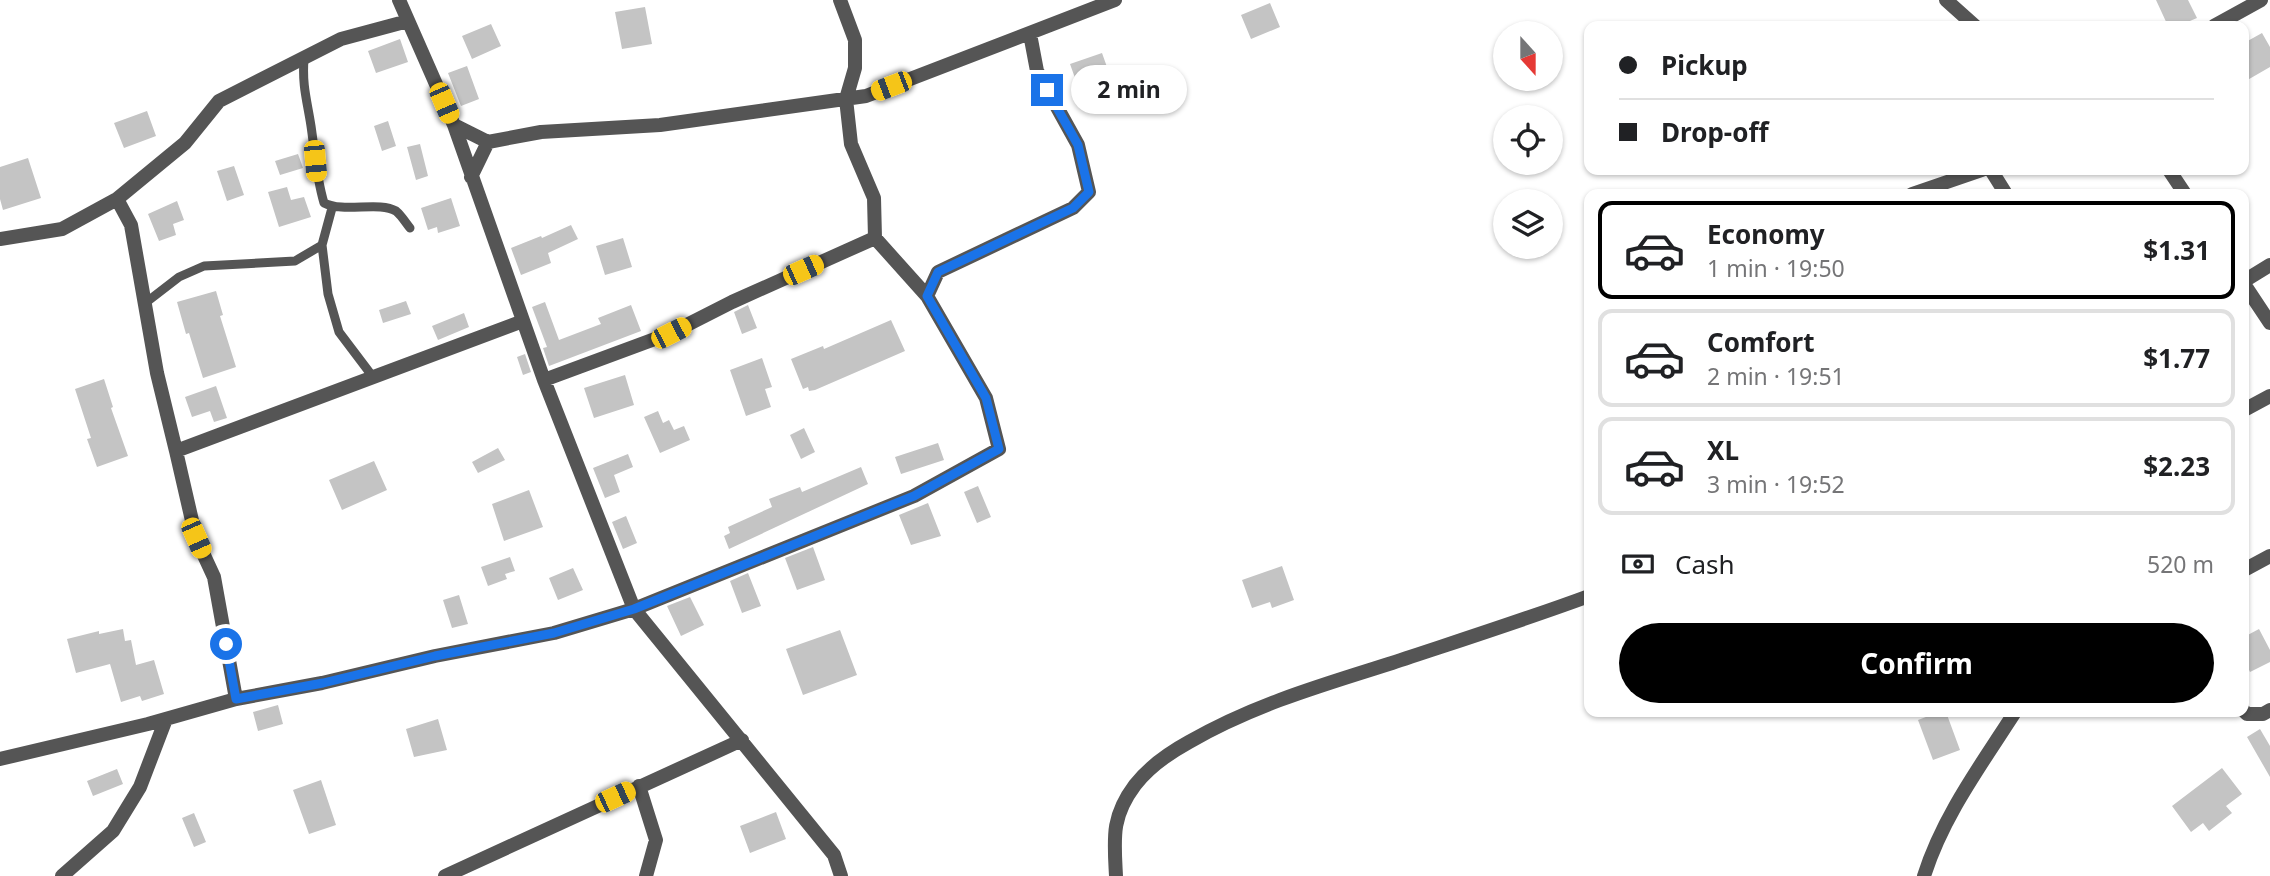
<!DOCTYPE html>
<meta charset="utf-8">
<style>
:root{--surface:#fff;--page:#f2f2f2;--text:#202124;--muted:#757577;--line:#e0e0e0;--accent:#000}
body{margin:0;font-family:"Noto Sans",sans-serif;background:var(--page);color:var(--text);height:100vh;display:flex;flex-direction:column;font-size:26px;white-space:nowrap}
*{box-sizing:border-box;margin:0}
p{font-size:23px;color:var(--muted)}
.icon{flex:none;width:38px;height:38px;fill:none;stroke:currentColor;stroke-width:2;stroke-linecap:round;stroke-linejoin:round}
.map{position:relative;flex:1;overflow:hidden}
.side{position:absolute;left:1584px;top:189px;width:665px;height:528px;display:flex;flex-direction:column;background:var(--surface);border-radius:14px;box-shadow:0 2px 5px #0004}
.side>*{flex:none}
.hud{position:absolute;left:1584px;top:21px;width:665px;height:154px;border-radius:14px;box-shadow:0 2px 5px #0004;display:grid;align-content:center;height:154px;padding:0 35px;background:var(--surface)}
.needle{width:46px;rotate:159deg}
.fabs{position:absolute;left:1493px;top:21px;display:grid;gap:14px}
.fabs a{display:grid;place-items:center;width:70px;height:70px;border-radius:50%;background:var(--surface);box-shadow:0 2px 5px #0004;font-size:35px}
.end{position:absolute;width:32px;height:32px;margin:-16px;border:9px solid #1a73e8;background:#fff;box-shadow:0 0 0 4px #fff}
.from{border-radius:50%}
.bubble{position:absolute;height:49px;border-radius:24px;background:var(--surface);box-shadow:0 2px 5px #0004;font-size:23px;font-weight:700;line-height:49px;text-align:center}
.car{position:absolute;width:21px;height:42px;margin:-21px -10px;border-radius:9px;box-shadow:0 0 5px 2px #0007;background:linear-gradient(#f5c518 24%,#345 0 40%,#f5c518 0 76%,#345 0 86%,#f5c518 0)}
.hud b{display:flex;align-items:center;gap:24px;height:66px;font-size:26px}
.hud b+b{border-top:2px solid var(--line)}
.hud i{width:18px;height:18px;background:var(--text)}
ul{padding:12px 0 0;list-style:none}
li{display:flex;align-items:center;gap:21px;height:98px;margin:0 14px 10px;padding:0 21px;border:4px solid var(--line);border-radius:14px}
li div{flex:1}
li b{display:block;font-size:26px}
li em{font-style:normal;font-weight:700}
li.selected{border-color:var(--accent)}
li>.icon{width:63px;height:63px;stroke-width:1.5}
.pay{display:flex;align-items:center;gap:18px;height:77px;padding:0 35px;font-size:26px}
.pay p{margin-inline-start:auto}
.action{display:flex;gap:14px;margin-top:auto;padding:14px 35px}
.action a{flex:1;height:80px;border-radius:42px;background:var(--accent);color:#fff;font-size:28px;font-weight:700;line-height:80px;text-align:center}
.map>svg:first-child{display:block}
.building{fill:#c4c4c4}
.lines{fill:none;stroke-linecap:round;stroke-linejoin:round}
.service{stroke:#555;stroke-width:9}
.minor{stroke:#555;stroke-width:14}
.route{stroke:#1a73e8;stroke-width:9}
</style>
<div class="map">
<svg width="2270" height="876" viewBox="0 0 2270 876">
<rect width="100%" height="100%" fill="#fff"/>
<!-- building -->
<path class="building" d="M2156,0H2188L2197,18L2178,26H2168Z
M1270,3L1280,27L1251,39L1241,15Z
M645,7L652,44L622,49L615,12Z
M491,24L501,46L472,59L462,36Z
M2262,33L2270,47V67L2244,82V43Z
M400,39L408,62L376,73L368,51Z
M1102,53L1112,81L1080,92L1070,64Z
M467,66L479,99L461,106L448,73Z
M147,111L156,136L124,148L114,123Z
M388,121L396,146L382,151L374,126Z
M420,144L428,176L416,180L407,147Z
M298,154L303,168L280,175L275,161Z
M28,158L41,198L3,210L0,199V167Z
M234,166L244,195L227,201L217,171Z
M287,187L291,200L304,197L311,217L279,227L268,192Z
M451,198L460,226L438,233L437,227L428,230L421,208Z
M177,201L184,220L173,224L176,235L159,241L148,214Z
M571,225L578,239L548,253L551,263L521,275L511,248L541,236L542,238Z
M623,238L632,267L605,275L596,246Z
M216,291L223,315L220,316L236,367L203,378L189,333L186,334L177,302Z
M406,301L411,314L383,323L379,310Z
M545,302L559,340L601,324L598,318L631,305L641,331L549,366L543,348L547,347L532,307Z
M748,305L757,328L742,334L734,312Z
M464,313L469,327L438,340L432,326Z
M891,320L905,351L815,390L809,391L808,387L803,389L791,359L823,346L824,349Z
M525,354L531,372L523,375L517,357Z
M762,358L772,387L765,389L771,407L746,416L730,370Z
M625,375L634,405L594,418L584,388Z
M104,379L113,407L111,408L128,456L97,467L87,439L91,438L75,389Z
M216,386L227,418L214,422L210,411L192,417L185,397Z
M658,411L663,423L669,420L674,430L684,426L690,440L660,453L644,417Z
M804,428L815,452L801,459L790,435Z
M938,443L944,460L901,474L895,457Z
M498,448L505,460L478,473L472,462Z
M628,454L633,467L614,475L620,492L605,498L593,468Z
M374,461L387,490L342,510L329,480Z
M861,467L868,484L729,549L724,536L730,533L728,527L772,507L769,499L800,487L802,492Z
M978,486L991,517L977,523L964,492Z
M529,490L543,527L504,541L492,504Z
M928,503L941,536L911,545L899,515Z
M626,516L637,543L623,549L612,522Z
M813,547L825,580L797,590L785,558Z
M510,557L515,571L505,574L507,579L488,586L481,567Z
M1282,566L1294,600L1272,608L1270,602L1252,608L1242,580Z
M573,568L583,590L558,600L549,578Z
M748,573L761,606L742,613L730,581Z
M459,595L468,624L452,628L443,600Z
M690,597L704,625L681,636L667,606Z
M123,629L125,641L131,640L136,665L154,660L164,694L142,701L140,696L121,702L110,664L76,673L67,639L99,631V634Z
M2259,629L2270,650V662L2250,672L2244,659V637Z
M840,630L857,675L803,695L786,649Z
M278,705L283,724L258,731L253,712Z
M1939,712H1946L1960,750L1933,760L1918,720Z
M438,719L447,750L414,757L406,729Z
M2260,729L2270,746V777L2247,737Z
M2222,768L2242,794L2226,806L2232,813L2209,831L2203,823L2191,832L2172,806Z
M117,769L123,784L93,796L87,781Z
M321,780L336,825L309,834L293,790Z
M776,812L786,839L750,853L740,826Z
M194,813L206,842L194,847L182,818Z"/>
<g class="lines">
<!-- service -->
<path class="service" d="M304,59C302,86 307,100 311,126C315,153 316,176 324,203C344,213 379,201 396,211C401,215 406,223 410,228
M332,208L322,245L328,294L339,332L373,377
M144,304L179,277L204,266L295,261L322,245"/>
<!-- minor -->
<path class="minor" d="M399,0L454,125L544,380L634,609L834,855L841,876
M840,0L855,40V68L846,99L851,144L874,198L875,238
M1946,0L1975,26
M408,21L341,39L219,101L185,143L117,199L131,225L157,373L176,451L523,321
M2214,26L2261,0
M454,125L488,142
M1991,170L2006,194
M2169,170L2185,194
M471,177L488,142L541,132L660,125L866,96L1115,0
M1912,194L1982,170
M0,239L62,229L117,199
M2244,281L2270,265
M2244,284L2270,323
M544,380L671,333L732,302L875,238L927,296
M2244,410L2270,396
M176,451L196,538L214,577L236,699L322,683L435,656L554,633L634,609L914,496L999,449L986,398L927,296L938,272L1073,208L1089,192L1078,145L1037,71L1030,34
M2244,570L2270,556
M2244,711L2247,714H2263L2270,710
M0,759L148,724L236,699
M639,786L656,840L646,876
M62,876L113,831L140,787L166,719
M445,876L742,740
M1116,876C1114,838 1111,817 1135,785C1149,767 1169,753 1189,742C1253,705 1322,685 1392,663C1458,641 1524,620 1589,596
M1924,876C1943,816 1981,765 2015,712"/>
</g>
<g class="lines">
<!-- route -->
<path class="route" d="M226,644L236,699L323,683L435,656L554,633L634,609L914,496L999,449L986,398L927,296L938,272L1073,208L1089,192L1078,145L1047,90"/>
</g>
</svg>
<div class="fabs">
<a><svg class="needle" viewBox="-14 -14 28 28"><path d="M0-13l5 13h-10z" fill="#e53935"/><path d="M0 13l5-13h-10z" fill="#757577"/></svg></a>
<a><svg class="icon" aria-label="locate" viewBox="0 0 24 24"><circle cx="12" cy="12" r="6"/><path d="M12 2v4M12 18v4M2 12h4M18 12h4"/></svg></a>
<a><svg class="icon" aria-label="layers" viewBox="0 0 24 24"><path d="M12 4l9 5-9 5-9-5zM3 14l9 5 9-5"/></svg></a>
</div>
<i class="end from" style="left:226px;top:644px"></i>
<i class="end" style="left:1047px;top:90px"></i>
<div class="bubble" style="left:1071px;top:65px;width:116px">2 min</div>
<i class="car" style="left:891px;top:86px;rotate:249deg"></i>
<i class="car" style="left:444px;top:103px;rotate:157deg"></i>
<i class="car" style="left:315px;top:161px;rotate:175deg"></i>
<i class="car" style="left:803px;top:270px;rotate:66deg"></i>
<i class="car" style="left:671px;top:333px;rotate:63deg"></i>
<i class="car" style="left:196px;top:538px;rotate:156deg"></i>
<i class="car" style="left:615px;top:797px;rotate:65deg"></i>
<div class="hud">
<b><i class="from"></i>Pickup</b>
<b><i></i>Drop-off</b>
</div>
<section class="side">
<ul>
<li class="selected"><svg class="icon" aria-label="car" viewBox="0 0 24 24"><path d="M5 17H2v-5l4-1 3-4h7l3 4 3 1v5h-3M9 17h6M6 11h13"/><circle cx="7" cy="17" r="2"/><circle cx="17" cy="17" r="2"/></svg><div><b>Economy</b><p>1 min · 19:50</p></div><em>$1.31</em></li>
<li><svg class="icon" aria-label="car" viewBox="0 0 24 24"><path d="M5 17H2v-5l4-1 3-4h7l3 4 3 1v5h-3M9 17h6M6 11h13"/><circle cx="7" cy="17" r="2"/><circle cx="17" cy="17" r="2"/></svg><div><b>Comfort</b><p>2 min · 19:51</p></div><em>$1.77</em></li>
<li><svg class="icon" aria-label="car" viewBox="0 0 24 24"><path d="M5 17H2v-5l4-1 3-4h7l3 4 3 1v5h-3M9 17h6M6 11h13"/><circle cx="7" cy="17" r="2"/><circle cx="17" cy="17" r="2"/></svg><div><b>XL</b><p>3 min · 19:52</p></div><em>$2.23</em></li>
</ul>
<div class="pay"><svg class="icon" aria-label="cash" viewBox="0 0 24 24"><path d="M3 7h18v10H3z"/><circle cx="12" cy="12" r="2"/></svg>Cash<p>520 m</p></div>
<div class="action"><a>Confirm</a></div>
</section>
</div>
